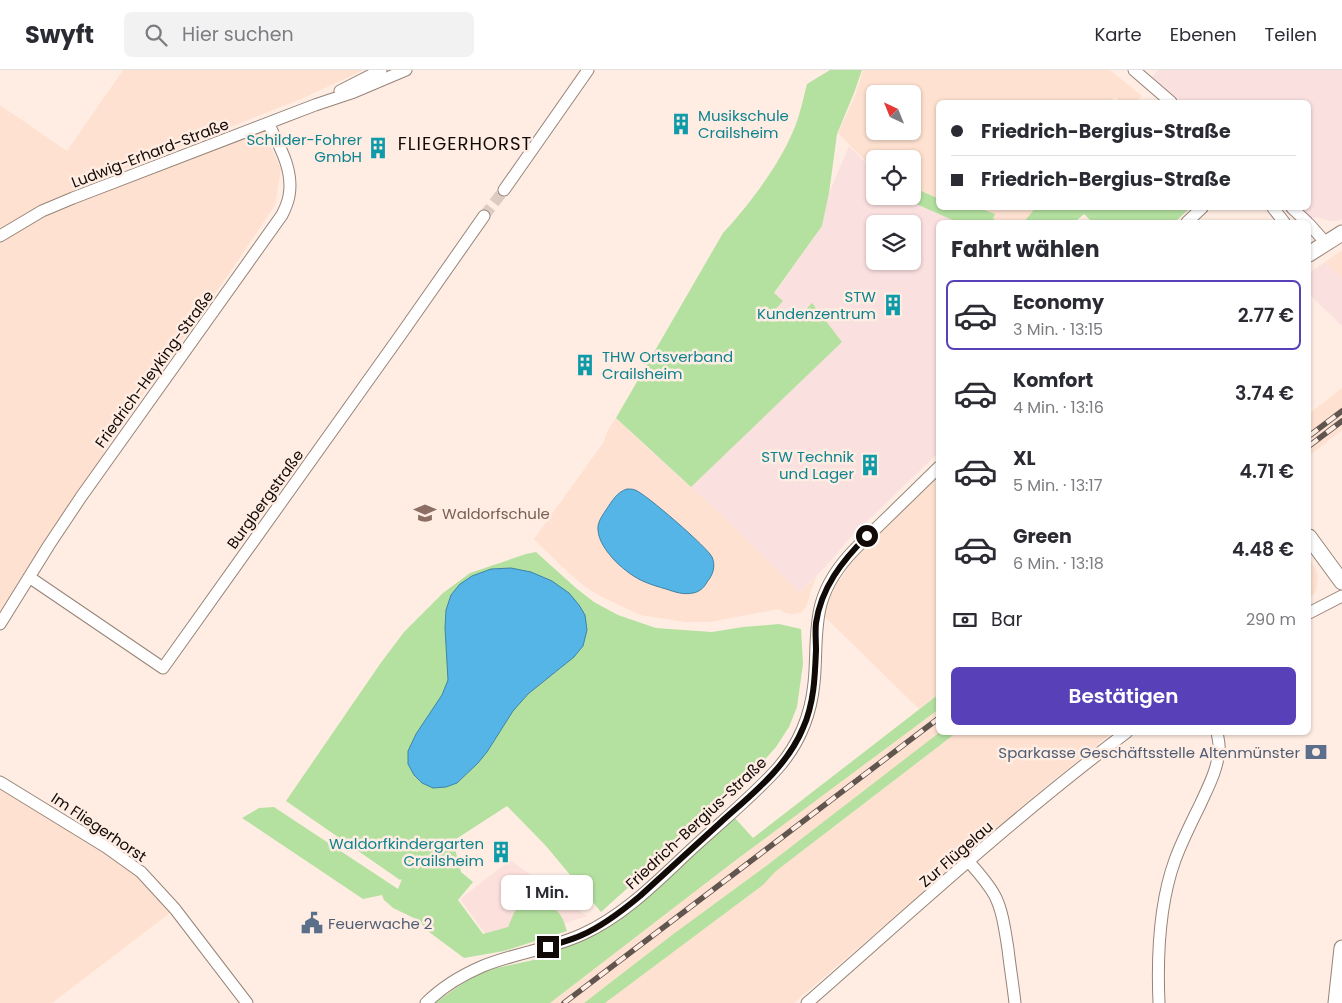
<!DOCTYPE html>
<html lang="de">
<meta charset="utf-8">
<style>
:root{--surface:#fff;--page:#f2f2f3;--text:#2b2b33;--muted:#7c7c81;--line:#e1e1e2;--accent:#5840b8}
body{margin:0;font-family:Poppins,sans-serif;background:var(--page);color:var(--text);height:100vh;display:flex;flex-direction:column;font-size:19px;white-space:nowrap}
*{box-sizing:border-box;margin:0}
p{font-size:16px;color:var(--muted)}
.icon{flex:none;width:28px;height:28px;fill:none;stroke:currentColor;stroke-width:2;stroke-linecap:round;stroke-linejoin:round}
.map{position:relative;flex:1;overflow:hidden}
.drawer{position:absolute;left:936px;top:150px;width:375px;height:515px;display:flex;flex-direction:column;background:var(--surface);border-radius:8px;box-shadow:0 1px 4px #0004}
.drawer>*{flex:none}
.hud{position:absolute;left:936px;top:30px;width:375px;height:110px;border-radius:8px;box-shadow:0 1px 4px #0004;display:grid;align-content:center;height:110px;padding:0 15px;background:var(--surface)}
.needle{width:32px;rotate:317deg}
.tools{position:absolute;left:866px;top:15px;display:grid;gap:10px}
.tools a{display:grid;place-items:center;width:55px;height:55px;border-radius:8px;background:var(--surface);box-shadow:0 1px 4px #0004;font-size:25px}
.end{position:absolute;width:22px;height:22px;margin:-11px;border:6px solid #110a06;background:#fff;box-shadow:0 0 0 2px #fff}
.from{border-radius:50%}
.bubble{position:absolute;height:35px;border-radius:8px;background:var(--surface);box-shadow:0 1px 4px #0004;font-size:16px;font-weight:600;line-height:35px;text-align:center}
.hud b{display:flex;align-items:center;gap:18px;height:48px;font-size:19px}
.hud b+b{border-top:1px solid var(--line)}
.hud i{width:12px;height:12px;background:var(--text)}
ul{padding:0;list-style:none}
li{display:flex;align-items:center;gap:15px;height:70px;margin:0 10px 8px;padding:0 5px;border:2px solid transparent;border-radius:8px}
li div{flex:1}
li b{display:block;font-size:19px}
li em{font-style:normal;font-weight:600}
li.current{border-color:var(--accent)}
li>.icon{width:45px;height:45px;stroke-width:1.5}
h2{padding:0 15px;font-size:22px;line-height:60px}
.pay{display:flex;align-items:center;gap:12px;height:55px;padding:0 15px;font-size:19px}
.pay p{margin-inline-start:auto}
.button{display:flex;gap:10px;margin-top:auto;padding:10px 15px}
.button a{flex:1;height:58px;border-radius:8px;background:var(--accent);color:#fff;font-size:20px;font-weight:600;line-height:58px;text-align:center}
header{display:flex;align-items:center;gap:30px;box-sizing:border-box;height:70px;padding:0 25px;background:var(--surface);border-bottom:1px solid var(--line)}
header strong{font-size:24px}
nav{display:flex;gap:28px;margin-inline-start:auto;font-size:18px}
.search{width:350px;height:45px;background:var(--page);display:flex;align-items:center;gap:12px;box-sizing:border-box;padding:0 18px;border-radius:8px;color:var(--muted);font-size:19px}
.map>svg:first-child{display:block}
.commercial{fill:#fbe0e0;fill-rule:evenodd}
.built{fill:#fee1d0;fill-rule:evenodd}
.education{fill:#fbe0dc}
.green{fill:#b4e1a0;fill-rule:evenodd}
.water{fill:#54b5e6;stroke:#4082a3}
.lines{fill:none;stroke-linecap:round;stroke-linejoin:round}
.minor-tunnel{stroke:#dbcbc2;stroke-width:11;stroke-dasharray:11 5.5;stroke-linecap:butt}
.minor-casing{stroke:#978478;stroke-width:13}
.secondary-casing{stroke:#978478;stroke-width:17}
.minor{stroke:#fff;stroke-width:11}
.secondary{stroke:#fff;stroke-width:15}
.rail-casing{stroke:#60554f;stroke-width:5.5}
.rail{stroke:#ffede3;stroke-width:4;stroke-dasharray:11;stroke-linecap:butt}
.route{stroke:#110a06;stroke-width:6}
.labels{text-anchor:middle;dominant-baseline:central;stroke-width:5;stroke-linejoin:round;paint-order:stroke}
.culture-label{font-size:15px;fill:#0d838f;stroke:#ffede3;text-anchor:end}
.street-label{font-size:15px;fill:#110a06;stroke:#ffede3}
.education-label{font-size:15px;fill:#785e54;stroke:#ffede3;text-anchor:start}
.service-label{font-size:15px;fill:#4e5e75;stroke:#ffede3;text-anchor:end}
.quarter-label{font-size:18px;letter-spacing:1px;fill:#110a06;stroke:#ffede3}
</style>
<header>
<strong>Swyft</strong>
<div class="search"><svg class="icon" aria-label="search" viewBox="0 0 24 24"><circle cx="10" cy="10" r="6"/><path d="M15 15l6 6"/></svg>Hier suchen</div>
<nav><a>Karte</a><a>Ebenen</a><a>Teilen</a></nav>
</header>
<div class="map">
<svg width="1342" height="933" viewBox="0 0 1342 933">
<rect width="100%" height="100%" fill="#ffede3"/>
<!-- commercial -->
<path class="commercial" d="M1158,0H1342V149L1336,151H1329L1316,147L1308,152L1292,138H1309V32H1171L1148,12Z
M849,76L875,103V126H898L957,152H939V382L850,468L828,494L800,523L714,438L654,384L703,356L715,308L822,156L829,123ZM875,154H912V191H875Z
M1325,192L1342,208V256L1309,224V203Z"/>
<!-- built -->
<path class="built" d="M123,0H364L301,29L96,110L78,93L104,121L263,60L281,99L275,135L231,201L110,371L81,427L0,554V35L67,81Z
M863,0H1110L1142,26L1136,32H1121L1115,27L1109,32H939V129L916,118L913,119L912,89H875V101L838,63L856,23ZM875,24H912V61H875Z
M979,138H1035L1024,152H1001L993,149L994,144Z
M1342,180V208L1325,192Z
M1342,318V360L1309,386V344Z
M616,348L654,384L714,438L800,523L817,506L811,520L807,536L801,543L792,544L785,543L779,539L710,552H686L640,545L600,526L584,516L560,495L534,469L603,373L609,358Z
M939,404V624L919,639L825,547L827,533L836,515L850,494L869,473Z
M1309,488L1317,502L1318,508L1316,521L1309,529Z
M939,639L940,663L770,793L672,865L584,933H550L732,793Z
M956,663H1112L1046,716L794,933H605L763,815L776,801Z
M0,712L106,777L175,839L52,933H0Z"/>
<!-- education -->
<path class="education" d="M510,790L587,846L494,876L460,829Z"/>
<!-- green -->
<path class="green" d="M830,0H862L854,23L837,64L829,123L822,156L774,223L783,231L774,241L782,249L789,242L797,249L812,233L842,272L691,417L616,348L723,163C749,135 780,94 794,59C800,45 803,29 807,14Z
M915,118L939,129V138H979L995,144L993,149L1001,152H957L898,126H912L913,119Z
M1035,138H1190L1175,152H1092L1084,144L1075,152H1024Z
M536,482L576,518L594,532L618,545L656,558L712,562L743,557L779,554L801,559L803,594L797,637L789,657L776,677L751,705L724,731L601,842L546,776L507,736L453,771L461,802L473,812L458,830L483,864L508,857C511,851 514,840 519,836C532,826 553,833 561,846C564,851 565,856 567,861L504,881L464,888L429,862L418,850L393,838L384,830L382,825L363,829L242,748L259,738L274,737L398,819L402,809L400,810L286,731L380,594L404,562L443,523L470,503L526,484ZM446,540L587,560L583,576L574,587L528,624L513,641L487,682L478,693L457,713L408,681L416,664L442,625L449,610L445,558Z
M939,624V639L732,793L550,933H435L459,916L483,901L538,889L582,870L734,747L753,768Z
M940,662L956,663L776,801L763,815L605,933H584L672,865L770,793Z"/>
<!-- water -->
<path class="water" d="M627,419C628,419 634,419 635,420C645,423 709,479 712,487C716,496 713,505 707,512C704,518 699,522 693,523C683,525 675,522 666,519C659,517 652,515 645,512C627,505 599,480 598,460C597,453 602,446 606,440C612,431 617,422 627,419Z
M511,498L531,502L552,511L569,523L579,535L585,545L587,560L583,576L574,587L528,624L513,641L487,682L478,693L457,713L446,717L433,718L422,713L414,705L408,694V681L416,664L442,625L448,610L445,558L446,540L451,525L460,514L472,506L491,499Z"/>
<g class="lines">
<!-- minor-tunnel -->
<path class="minor-tunnel" d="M484,146L504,120"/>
<!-- minor casing -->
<g class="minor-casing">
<path id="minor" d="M1134,0L1171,32
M340,21L381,0
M504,120L588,0
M1273,138L1284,152
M1292,138L1307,152
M1187,152L1202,138
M1309,154L1326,173
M0,166L42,141L73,128L315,35L354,22L406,0
M29,507L163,598L402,263L484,146
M1309,543L1342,526
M0,554L49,475L81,427L282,145C285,139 288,132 289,126C294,100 279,75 268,53
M0,712L106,777L141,802L175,839L247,933
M969,792C978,802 988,813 995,826C1003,842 1005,861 1008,879C1010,897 1013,915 1015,933
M426,933C442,917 462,905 483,896C515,883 551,879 583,864C627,844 661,807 695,776C723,750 753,726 778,698C799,674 811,644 814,613C817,586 814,560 821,534C827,512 841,493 857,477L939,397
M807,933C912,841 1015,746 1127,662
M1159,933C1157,887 1159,834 1175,790C1182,771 1191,753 1200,735C1208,717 1217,701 1219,681C1220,675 1218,669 1217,662"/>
</g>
<!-- secondary casing -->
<g class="secondary-casing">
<path id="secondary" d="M1309,184L1342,163
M1309,467L1342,512
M1336,933L1342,878"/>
</g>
<!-- minor -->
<use href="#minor" class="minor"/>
<!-- secondary -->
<use href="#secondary" class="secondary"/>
<!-- rail casing -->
<g class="rail-casing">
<path id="rail" d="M1309,366L1342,341
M1309,376L1342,351
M564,933L939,648"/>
</g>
<!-- rail -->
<use href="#rail" class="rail"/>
</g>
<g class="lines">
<!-- route -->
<path class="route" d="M548,877C559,873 571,870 582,865C603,856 622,841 640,826C667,801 694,777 721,752C752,724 787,697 803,658C814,634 815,606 816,580C816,571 815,562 816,553C821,518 842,491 867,466"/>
</g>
<!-- icons -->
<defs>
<g id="building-bare" transform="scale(1.725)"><path d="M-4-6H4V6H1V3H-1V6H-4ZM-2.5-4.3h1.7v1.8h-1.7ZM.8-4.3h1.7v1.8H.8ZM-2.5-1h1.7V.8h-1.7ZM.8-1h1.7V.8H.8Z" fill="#0f9aa8" stroke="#ffede3" stroke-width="2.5" paint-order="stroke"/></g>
<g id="school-bare" transform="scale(1.725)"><path d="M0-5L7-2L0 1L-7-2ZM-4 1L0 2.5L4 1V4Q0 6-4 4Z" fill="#8d6e63" stroke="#ffede3" stroke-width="2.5" paint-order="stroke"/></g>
<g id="bank-bare" transform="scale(1.725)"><path d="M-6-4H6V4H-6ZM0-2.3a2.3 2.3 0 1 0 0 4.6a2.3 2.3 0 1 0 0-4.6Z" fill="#5c6f8a" stroke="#ffede3" stroke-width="2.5" paint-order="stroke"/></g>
<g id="civic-bare" transform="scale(1.725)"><path d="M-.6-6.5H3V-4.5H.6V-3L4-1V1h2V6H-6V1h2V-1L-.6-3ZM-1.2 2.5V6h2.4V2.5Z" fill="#5c6f8a" stroke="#ffede3" stroke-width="2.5" paint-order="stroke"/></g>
</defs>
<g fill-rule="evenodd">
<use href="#building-bare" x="681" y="54"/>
<use href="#building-bare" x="378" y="78"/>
<use href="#building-bare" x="893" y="235"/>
<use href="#building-bare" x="585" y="295"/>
<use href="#building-bare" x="870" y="395"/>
<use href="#school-bare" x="425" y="443"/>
<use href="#bank-bare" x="1316" y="682"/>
<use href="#building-bare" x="501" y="782"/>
<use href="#civic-bare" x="312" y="853"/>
</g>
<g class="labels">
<!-- culture labels -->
<g class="culture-label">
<text x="698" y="45" text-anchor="start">Musikschule<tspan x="698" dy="17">Crailsheim</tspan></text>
<text x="362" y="69">Schilder-Fohrer<tspan x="362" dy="17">GmbH</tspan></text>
<text x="876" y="226">STW<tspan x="876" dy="17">Kundenzentrum</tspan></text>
<text x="602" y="286" text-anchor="start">THW Ortsverband<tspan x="602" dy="17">Crailsheim</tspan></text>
<text x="854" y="386">STW Technik<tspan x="854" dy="17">und Lager</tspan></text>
<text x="484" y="773">Waldorfkindergarten<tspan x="484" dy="17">Crailsheim</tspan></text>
</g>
<!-- street labels -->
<g class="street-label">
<text transform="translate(150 83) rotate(-21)">Ludwig-Erhard-Straße</text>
<text transform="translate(154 299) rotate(-54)">Friedrich-Heyking-Straße</text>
<text transform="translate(265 429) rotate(-54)">Burgbergstraße</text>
<text transform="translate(696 753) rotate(-43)">Friedrich-Bergius-Straße</text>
<text transform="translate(99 757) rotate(34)">Im Fliegerhorst</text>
<text transform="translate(956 784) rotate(-41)">Zur Flügelau</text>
</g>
<!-- education labels -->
<g class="education-label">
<text x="442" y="443">Waldorfschule</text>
</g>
<!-- service labels -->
<g class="service-label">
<text x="1300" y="682">Sparkasse Geschäftsstelle Altenmünster</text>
<text x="328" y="853" text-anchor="start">Feuerwache 2</text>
</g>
<!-- quarter labels -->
<g class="quarter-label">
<text x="465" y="73">FLIEGERHORST</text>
</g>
</g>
</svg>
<div class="tools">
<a><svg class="needle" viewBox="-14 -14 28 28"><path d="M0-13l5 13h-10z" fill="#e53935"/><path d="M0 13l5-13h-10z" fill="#7c7c81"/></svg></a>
<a><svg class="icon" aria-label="locate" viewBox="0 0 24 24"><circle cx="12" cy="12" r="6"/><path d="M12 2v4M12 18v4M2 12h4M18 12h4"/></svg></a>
<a><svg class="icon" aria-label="layers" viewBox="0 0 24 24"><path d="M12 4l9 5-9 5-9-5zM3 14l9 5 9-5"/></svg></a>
</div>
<i class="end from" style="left:867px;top:466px"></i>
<i class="end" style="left:548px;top:877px"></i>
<div class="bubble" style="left:501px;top:805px;width:92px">1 Min.</div>
<div class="hud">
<b><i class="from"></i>Friedrich-Bergius-Straße</b>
<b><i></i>Friedrich-Bergius-Straße</b>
</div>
<section class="drawer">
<h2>Fahrt wählen</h2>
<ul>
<li class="current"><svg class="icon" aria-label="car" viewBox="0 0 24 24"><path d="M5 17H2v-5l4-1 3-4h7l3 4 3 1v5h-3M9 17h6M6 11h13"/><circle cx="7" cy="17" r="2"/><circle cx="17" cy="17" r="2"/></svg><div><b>Economy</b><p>3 Min. · 13:15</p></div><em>2.77 €</em></li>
<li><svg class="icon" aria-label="car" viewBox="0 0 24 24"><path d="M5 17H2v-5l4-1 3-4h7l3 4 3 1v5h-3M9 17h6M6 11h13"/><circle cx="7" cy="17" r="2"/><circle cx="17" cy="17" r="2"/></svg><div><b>Komfort</b><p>4 Min. · 13:16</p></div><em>3.74 €</em></li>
<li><svg class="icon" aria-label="car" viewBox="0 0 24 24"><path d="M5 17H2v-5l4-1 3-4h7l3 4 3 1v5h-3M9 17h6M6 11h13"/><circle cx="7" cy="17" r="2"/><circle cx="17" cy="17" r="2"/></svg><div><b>XL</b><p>5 Min. · 13:17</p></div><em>4.71 €</em></li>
<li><svg class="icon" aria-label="car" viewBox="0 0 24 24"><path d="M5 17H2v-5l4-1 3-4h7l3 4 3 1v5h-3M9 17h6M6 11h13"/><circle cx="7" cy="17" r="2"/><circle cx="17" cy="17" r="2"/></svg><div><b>Green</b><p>6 Min. · 13:18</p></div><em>4.48 €</em></li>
</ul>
<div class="pay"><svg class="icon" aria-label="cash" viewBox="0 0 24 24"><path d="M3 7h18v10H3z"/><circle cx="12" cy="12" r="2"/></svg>Bar<p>290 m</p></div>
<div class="button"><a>Bestätigen</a></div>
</section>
</div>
